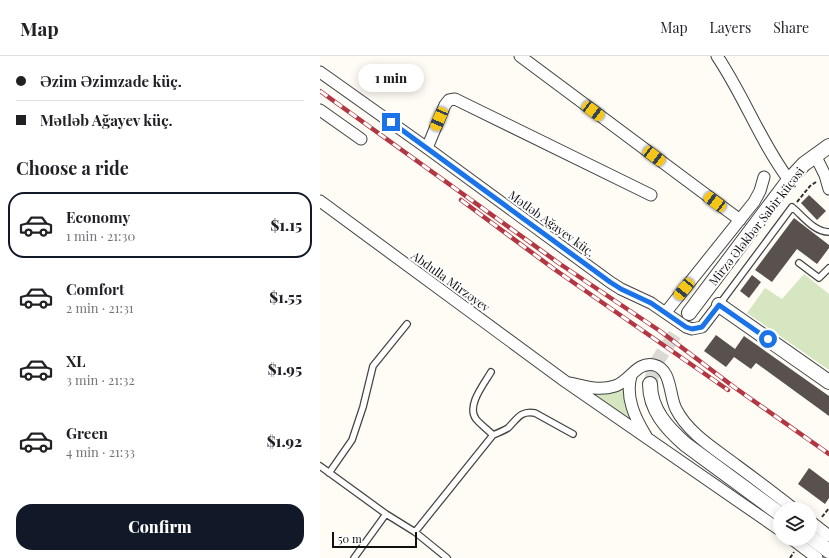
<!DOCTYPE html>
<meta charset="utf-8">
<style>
:root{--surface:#fff;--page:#f2f2f2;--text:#202124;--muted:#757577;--line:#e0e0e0;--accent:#111827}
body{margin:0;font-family:"Playfair Display",serif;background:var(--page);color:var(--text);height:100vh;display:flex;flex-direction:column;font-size:15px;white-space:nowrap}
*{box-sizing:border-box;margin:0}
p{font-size:13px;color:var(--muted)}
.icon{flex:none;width:22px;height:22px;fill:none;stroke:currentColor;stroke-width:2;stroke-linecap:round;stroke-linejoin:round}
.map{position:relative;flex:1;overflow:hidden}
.panel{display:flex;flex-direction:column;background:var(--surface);width:320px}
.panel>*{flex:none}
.hud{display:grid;align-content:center;height:88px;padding:0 16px;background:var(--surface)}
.fabs{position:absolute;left:453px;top:446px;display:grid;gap:8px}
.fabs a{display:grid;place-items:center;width:44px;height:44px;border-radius:50%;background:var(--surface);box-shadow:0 2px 10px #0003;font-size:20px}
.scale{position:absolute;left:12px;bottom:10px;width:85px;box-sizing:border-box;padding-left:4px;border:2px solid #101010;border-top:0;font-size:11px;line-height:14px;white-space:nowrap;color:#101010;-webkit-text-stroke:3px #fff;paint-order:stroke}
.end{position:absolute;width:18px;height:18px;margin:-9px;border:5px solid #1a73e8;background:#fff;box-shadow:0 0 0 2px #fff}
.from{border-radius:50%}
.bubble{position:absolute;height:28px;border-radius:14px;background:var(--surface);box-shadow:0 2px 10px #0003;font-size:13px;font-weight:800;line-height:28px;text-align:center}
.car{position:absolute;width:12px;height:24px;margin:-12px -6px;border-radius:5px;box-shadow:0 0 3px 1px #0007;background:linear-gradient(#f5c518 24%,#345 0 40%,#f5c518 0 76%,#345 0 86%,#f5c518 0)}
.hud b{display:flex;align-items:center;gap:14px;height:38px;font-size:15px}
.hud b+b{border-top:1px solid var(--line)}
.hud i{width:10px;height:10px;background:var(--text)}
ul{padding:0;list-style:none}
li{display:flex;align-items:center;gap:12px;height:66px;margin:0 8px 6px;padding:0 8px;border:2px solid transparent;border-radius:16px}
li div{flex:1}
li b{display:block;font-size:15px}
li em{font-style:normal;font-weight:800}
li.current{border-color:var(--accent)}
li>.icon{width:36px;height:36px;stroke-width:1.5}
h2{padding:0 16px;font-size:18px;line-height:48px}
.action{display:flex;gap:8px;margin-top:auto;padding:8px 16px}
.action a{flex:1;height:46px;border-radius:16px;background:var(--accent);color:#fff;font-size:16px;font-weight:800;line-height:46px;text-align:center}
header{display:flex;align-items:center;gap:24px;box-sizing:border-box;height:56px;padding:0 20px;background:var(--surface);border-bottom:1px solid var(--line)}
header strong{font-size:19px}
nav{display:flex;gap:22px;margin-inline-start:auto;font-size:14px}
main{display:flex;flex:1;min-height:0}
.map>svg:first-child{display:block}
.green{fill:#d6e6c1}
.building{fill:#58514e}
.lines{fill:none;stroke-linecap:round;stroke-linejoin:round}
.tertiary-tunnel{stroke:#dad9d3;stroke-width:14;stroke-dasharray:14 7;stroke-linecap:butt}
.service-casing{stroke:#434343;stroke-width:8}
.minor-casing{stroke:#434343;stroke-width:13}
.tertiary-casing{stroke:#434343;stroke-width:16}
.path{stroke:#323232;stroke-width:2;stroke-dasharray:4 2;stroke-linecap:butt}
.service{stroke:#fff;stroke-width:5.5}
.minor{stroke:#fff;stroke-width:11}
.tertiary{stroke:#fff;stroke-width:14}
.rail-casing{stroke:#b33643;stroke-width:4.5}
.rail{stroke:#fff;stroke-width:3;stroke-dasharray:9;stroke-linecap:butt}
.route{stroke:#1a73e8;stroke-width:5}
.labels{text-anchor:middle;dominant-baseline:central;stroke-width:4;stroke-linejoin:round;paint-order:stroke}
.street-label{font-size:12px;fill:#101010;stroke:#fff}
</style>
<header>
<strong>Map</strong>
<nav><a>Map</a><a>Layers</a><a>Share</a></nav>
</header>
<main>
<section class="panel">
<div class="hud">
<b><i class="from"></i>Əzim Əzimzade küç.</b>
<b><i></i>Mətləb Ağayev küç.</b>
</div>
<h2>Choose a ride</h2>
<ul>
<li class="current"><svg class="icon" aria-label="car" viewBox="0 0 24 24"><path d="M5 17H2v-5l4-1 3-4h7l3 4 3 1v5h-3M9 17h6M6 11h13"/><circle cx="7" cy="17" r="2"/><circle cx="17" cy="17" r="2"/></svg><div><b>Economy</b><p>1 min · 21:30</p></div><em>$1.15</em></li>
<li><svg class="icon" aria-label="car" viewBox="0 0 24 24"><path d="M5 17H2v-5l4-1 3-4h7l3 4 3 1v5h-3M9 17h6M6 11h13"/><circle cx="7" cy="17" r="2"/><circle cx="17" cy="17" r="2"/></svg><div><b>Comfort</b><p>2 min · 21:31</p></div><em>$1.55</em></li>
<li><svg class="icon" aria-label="car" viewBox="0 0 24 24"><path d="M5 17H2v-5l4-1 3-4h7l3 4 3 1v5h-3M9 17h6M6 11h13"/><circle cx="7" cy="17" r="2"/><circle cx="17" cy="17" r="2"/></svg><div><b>XL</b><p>3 min · 21:32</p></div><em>$1.95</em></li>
<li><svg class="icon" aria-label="car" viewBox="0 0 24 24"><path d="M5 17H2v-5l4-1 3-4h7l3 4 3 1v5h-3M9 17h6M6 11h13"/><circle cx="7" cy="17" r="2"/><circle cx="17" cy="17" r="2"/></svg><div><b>Green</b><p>4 min · 21:33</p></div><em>$1.92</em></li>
</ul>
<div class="action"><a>Confirm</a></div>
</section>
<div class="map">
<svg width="509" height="502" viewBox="0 0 509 502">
<rect width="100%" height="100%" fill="#fefcf5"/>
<!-- green -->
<path class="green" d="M484,218L509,238V314L427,257L445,232L462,243Z
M304,331L307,353L313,368L273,339L285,338Z"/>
<!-- building -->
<path class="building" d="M489,139L506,155L497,164L481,147Z
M474,162L509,189V192L497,208L477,193L452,226L435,214Z
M432,219L441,226L429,242L420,235Z
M396,279L415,293L424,280L509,340V360L436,307L431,313L414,301L406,311L384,295Z
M489,412L509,427V442L505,448L478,428Z"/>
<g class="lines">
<!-- tertiary-tunnel -->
<path class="tertiary-tunnel" d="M330,328L336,307L369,257"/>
<!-- service casing -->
<g class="service-casing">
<path id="service" d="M479,207L499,222L509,212
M399,249L472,151C483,160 494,176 509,176
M171,316C164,328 146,350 156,363C161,369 168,374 173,379C178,377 183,375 188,372C197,363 201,354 215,357L253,378
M0,410L66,458L95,476L127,502
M9,417L32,384L43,351L53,310L87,268
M95,476L173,379
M34,502L66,458"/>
</g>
<!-- minor casing -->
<g class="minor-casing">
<path id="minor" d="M200,0L420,164
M397,0C424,40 440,85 469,124
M0,16L107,92L290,226L301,233L331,247L366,271L372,273L382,271L399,249
M0,54L41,83
M107,92L125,49L129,44L135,43L331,139
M495,99L505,119L509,133
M0,145L246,326L460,474
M346,256L434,146L440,135L444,121
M311,320C305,341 315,362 326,380
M250,327C266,331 280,335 295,330C310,325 317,305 334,309C352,313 349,340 356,353C368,377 395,393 416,409C435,423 455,438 474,453
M490,465L509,480
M472,483L497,502"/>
</g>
<!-- tertiary casing -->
<g class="tertiary-casing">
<path id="tertiary" d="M399,249L509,326
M369,257L469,124L484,108L509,90
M330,328C330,354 347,372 365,388L460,458
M490,481L509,495"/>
</g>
<!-- path -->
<path class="path" d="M477,146L490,130L496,126
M502,461L509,452
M470,502L474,496"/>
<!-- service -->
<use href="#service" class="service"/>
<!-- minor -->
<use href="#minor" class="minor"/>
<!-- tertiary -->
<use href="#tertiary" class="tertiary"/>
<!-- rail casing -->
<g class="rail-casing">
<path id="rail" d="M0,35L240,208L340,275L414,331L509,398
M141,144L234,213L408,334"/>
</g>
<!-- rail -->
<use href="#rail" class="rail"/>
</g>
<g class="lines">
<!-- route -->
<path class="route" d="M71,66L290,226L301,233L331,247L366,271L372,273L382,271L399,249L448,283"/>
</g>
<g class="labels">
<!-- street labels -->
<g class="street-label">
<text transform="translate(232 167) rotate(36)">Mətləb Ağayev küç.</text>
<text transform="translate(436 170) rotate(-52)">Mirzə Ələkbər Sabir küçəsi</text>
<text transform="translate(131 225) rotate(36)">Abdulla Mirzəyev</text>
</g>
</g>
</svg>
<div class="fabs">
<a><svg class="icon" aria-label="layers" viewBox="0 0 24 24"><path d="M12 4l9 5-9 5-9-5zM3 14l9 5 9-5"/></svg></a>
</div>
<div class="scale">50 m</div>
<i class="end from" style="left:448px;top:283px"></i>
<i class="end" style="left:71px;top:66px"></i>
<div class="bubble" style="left:38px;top:8px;width:66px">1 min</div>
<i class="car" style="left:273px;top:55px;rotate:127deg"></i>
<i class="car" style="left:119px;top:63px;rotate:203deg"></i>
<i class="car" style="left:334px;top:100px;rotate:127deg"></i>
<i class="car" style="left:395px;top:146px;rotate:307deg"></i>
<i class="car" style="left:364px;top:233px;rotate:219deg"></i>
</div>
</main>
